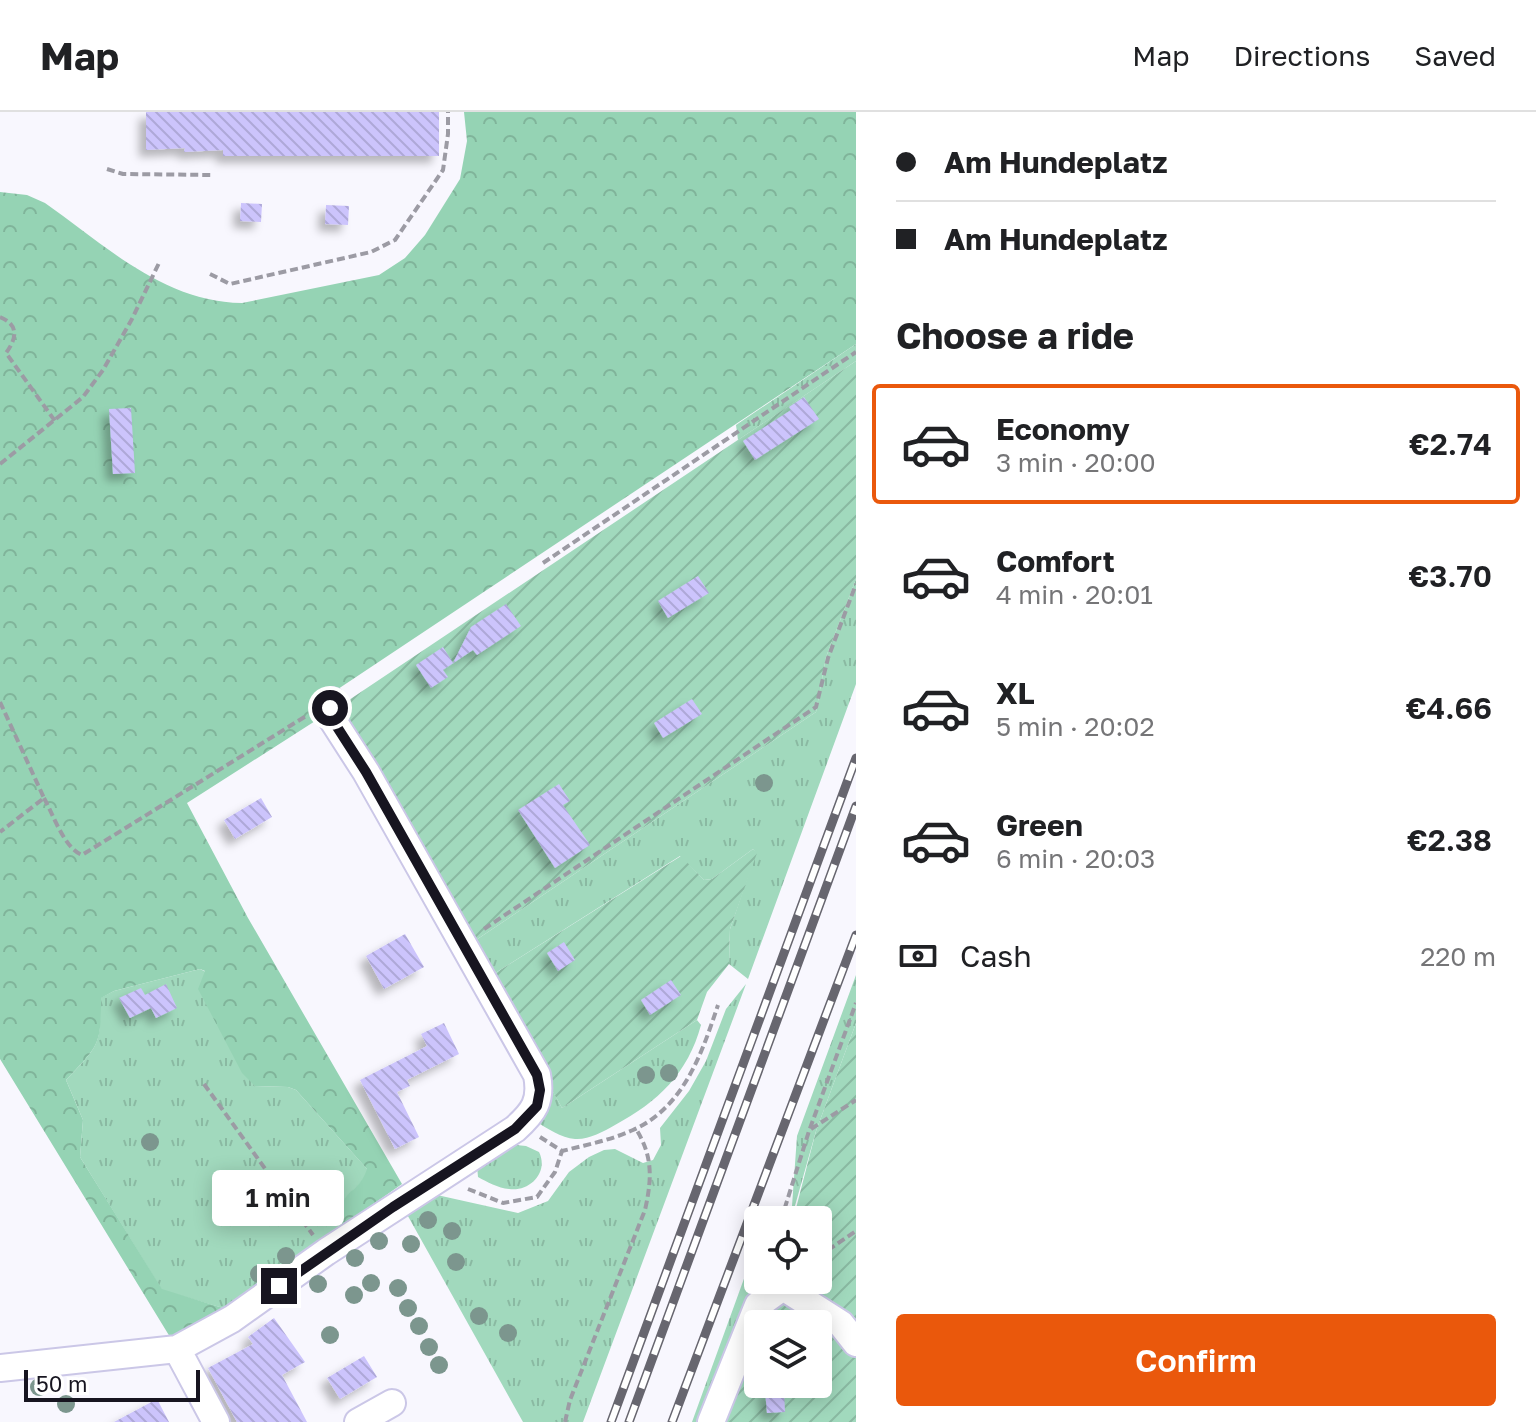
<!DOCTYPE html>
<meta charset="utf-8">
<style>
:root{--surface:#fff;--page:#f6f6f6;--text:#202124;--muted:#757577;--line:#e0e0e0;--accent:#ea580c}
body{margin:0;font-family:"Golos Text",sans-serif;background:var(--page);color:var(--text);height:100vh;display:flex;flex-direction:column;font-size:30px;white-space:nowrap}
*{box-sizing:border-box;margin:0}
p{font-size:26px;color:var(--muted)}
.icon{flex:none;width:44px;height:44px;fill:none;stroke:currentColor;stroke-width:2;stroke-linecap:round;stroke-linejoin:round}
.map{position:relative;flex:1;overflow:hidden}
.side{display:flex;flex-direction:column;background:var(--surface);width:680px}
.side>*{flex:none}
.banner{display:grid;align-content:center;height:176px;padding:0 40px;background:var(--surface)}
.buttons{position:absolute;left:744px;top:1094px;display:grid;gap:16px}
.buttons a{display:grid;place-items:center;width:88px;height:88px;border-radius:8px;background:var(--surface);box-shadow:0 4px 20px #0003;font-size:40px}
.scale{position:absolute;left:24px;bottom:20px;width:176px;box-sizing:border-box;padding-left:8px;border:4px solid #171520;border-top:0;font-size:22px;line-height:28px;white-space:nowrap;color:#171520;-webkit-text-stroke:6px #fff;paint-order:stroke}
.end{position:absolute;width:36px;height:36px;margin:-18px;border:10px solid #171520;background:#fff;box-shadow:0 0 0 4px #fff}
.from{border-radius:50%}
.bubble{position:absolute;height:56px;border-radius:8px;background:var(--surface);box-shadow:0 4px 20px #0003;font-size:26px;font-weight:600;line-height:56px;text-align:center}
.banner b{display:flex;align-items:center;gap:28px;height:76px;font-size:30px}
.banner b+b{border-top:2px solid var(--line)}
.banner i{width:20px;height:20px;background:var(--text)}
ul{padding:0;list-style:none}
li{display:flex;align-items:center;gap:24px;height:120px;margin:0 16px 12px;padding:0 24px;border:4px solid transparent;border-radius:8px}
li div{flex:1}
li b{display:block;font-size:30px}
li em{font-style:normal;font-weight:600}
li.current{border-color:var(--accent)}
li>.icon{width:72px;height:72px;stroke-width:1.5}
h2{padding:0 40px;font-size:36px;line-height:96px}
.pay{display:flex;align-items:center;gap:20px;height:88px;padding:0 40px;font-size:30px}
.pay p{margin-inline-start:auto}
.cta{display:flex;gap:16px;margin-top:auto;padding:16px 40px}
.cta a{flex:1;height:92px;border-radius:8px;background:var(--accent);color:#fff;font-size:32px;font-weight:600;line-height:92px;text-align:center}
header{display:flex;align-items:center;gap:48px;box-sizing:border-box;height:112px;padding:0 40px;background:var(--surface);border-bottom:2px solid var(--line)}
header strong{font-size:38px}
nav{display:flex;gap:44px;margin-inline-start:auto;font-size:28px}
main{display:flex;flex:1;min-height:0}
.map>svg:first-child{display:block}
.grass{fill:url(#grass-tufts)}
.forest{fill:url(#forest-crowns)}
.garden{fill:url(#garden-furrows);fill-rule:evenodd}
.building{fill:url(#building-back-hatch);filter:url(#shadow)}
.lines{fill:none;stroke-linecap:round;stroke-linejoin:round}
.minor-casing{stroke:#cbc7e7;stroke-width:30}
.path{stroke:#9c9ba4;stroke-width:4;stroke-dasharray:8 4;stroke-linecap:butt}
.minor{stroke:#fff;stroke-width:26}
.rail-casing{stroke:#67666f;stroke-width:9}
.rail{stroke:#fff;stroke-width:6;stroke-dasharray:18;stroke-linecap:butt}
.tree{fill:#7c968e}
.route{stroke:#171520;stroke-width:10}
</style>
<header>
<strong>Map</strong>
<nav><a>Map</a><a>Directions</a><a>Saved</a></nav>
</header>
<main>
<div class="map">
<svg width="856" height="1310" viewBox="0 0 856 1310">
<defs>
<pattern id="grass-tufts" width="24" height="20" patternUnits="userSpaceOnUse" patternTransform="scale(2)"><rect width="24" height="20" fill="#a1d9bd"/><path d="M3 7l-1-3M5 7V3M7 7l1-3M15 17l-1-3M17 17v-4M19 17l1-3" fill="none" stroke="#8ab9a2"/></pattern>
<pattern id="forest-crowns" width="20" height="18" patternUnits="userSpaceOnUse" patternTransform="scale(2)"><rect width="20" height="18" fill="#95d3b4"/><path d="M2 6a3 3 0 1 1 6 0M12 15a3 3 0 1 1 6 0" fill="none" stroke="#80b49a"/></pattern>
<pattern id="garden-furrows" width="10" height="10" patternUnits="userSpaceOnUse" patternTransform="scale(2)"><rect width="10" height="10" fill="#a1d9bd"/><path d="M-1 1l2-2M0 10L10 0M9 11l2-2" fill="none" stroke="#8ab9a2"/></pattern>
<pattern id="building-back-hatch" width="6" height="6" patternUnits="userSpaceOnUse" patternTransform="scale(2)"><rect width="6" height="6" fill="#ccc4fc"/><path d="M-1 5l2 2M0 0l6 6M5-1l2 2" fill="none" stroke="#aea8d8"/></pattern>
<filter id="shadow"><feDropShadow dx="-7" dy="7" stdDeviation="4" flood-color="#0004"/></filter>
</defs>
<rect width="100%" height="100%" fill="#f8f7fe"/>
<!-- grass -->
<path class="grass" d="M856,232V249L738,328L736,313Z
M856,467V572L748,867L729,852L730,817L756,741L753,737L712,767L704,768L680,744L489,865L470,832L816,600L826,545Z
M200,857L206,860L255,974L288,975L296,978L368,1058C357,1085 337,1076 342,1114L223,1196L162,1178L80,1045L83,1008L66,968C99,933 101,934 100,886L114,879Z
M856,863V911L816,1019L791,1108L797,1024Z
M746,872L583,1310H523L404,1097L437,1083L518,1101L548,1089L569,1060L589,1045L604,1038L615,1037L643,1051L653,1048L661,1033L660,1016L689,979L706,949L726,897Z
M697,908L701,913C688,961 658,990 615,1013C603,1020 588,1028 575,1027C561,1026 547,1016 535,1009L548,970L562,996Z
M516,1033L526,1034L539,1040C549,1060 530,1080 509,1077C498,1076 487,1070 478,1065L477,1054L502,1036Z
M758,1128V1158L702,1310H692Z"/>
<!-- forest -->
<path class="forest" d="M464,0H856V232L323,587V604L187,691L248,806L402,1072L342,1114C336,1075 358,1085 367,1057L296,978L288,975L255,974L242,961L198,877L205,859L200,857L114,879L101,886C101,934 99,933 66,968L83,1008L80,1045L162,1177L223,1196L170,1225L0,947V80L27,83L45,91C106,134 164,190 242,191L379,163L405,146L425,123L460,67L467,29Z"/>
<!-- garden -->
<path class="garden" d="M856,249V467L826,545L816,600L470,832L334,598Z
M753,737L757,741L730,817L729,852L707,880L697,908L562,996L489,865L681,744L704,768L712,767Z
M856,911V1310H721L772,1168H818V1108H793L816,1019ZM758,1212H818V1272H758Z"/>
<!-- building -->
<path class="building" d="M146,0H439V44H223V38L184,40L185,36L146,38Z
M241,91L262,92L261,110L240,109Z
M326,93L349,94L348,113L325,112Z
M804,285L819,307L755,348L743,329L791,298L789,295Z
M131,296L135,361L113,362L109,297Z
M698,464L709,481L668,506L658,489Z
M506,492L521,514L477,543L473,538L443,558L448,565L431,576L416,553L443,535L453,551L471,515Z
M692,587L702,602L663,626L654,611Z
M559,672L570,689L563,693L590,733L555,756L518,698Z
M261,686L272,705L235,727L224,708Z
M405,822L424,855L384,877L366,844Z
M564,830L575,848L558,859L547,841Z
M671,868L681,883L650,903L641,888Z
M166,872L177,896L156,906L151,896L130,906L119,886L141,876L145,883Z
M444,911L459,942L407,968L410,974L397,980L419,1025L395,1037L360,968L427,934L421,922Z
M274,1206L305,1250L282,1263L307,1310H237L208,1256L253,1232L248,1225Z
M364,1244L377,1265L340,1287L327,1266Z
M784,1277L785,1300L767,1301L765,1278Z
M157,1287L169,1310H114Z"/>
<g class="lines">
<!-- minor casing -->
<g class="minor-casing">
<path id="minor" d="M177,1237L216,1310
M0,1256L177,1237L232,1207L326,1140L515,1017C534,1000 542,989 537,963L366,660L330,604L332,589
M358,1310L392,1291
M711,1310L758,1193L783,1175L841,1212L856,1231"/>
</g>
<!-- path -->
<path class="path" d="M107,57L123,62L213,63
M210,162L230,172L371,140L395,128L443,58L448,22V0
M0,205C19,213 17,226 6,241L55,309
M0,352L83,285L103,258L132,207L159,151
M543,451L856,240
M0,590L44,686L0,720
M44,686C53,702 64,736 82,743L306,604
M484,817L816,595L828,546L856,472
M204,972L313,1123
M811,1017L856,988
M540,1025L562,1039C586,1033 611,1028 633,1018C684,995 702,941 718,893
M468,1077L503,1091L537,1085L555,1060L562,1039
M781,1108L809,1019L856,891
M818,1145L856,1119
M565,1310L570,1288L645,1098C652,1067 653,1044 636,1017"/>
<!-- minor -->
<use href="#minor" class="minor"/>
<!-- rail casing -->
<g class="rail-casing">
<path id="rail" d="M611,1310L856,646
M629,1310L856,694
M672,1310L856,823"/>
</g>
<!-- rail -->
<use href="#rail" class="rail"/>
</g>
<!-- trees -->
<g class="tree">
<circle cx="764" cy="671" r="9"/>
<circle cx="669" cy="961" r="9"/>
<circle cx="646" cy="963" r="9"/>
<circle cx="150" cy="1030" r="9"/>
<circle cx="428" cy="1108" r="9"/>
<circle cx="452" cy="1119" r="9"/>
<circle cx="379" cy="1129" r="9"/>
<circle cx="411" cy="1132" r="9"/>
<circle cx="286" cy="1144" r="9"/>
<circle cx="355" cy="1146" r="9"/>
<circle cx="456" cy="1150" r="9"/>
<circle cx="259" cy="1162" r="9"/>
<circle cx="371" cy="1171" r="9"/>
<circle cx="318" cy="1172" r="9"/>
<circle cx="398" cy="1176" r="9"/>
<circle cx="354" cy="1183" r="9"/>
<circle cx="408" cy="1196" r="9"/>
<circle cx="479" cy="1204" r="9"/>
<circle cx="419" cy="1214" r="9"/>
<circle cx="508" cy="1221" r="9"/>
<circle cx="330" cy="1223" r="9"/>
<circle cx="429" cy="1235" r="9"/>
<circle cx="439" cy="1253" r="9"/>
<circle cx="39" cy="1275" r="9"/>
<circle cx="66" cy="1292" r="9"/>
</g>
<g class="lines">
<!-- route -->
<path class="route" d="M279,1174L393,1095L515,1017L537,994L540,978L537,963L366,660L330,604V596"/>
</g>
</svg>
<div class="buttons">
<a><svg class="icon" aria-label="locate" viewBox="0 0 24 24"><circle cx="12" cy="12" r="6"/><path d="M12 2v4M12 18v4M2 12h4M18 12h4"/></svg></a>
<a><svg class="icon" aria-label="layers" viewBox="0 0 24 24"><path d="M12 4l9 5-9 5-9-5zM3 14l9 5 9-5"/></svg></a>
</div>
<div class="scale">50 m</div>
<i class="end from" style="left:330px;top:596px"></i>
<i class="end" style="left:279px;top:1174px"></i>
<div class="bubble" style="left:212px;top:1058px;width:132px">1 min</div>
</div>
<section class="side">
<div class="banner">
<b><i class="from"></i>Am Hundeplatz</b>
<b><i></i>Am Hundeplatz</b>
</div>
<h2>Choose a ride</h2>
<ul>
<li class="current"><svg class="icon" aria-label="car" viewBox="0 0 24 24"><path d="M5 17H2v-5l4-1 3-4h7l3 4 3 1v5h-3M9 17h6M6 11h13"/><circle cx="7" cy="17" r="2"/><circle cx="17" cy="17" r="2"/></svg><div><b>Economy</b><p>3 min · 20:00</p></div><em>€2.74</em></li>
<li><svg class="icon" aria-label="car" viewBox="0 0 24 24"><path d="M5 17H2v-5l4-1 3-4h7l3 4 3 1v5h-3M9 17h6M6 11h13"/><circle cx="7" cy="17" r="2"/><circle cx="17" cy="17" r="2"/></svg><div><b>Comfort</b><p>4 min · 20:01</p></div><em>€3.70</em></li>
<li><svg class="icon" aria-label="car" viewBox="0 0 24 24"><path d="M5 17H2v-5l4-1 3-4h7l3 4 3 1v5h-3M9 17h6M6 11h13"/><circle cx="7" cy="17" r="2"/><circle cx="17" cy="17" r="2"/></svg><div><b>XL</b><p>5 min · 20:02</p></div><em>€4.66</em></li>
<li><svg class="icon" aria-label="car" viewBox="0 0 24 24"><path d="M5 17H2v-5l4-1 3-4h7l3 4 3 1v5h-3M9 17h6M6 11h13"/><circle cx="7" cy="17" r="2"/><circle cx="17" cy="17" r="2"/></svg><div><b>Green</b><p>6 min · 20:03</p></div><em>€2.38</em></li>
</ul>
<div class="pay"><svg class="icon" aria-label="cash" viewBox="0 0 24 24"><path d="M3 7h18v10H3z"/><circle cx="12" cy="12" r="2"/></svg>Cash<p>220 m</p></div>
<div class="cta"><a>Confirm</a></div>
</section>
</main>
